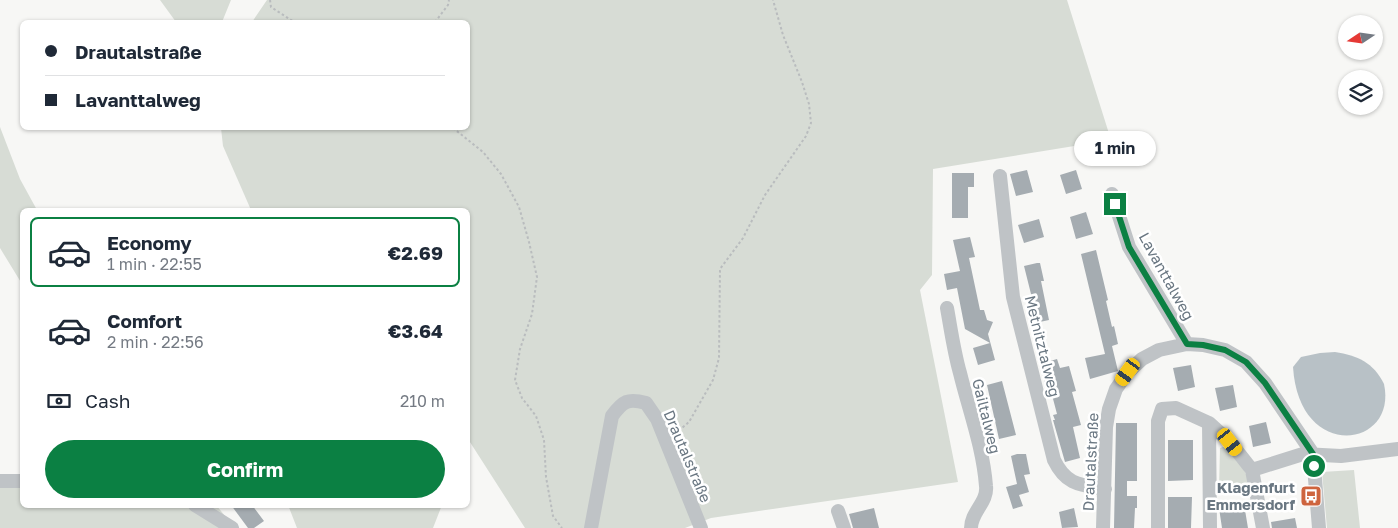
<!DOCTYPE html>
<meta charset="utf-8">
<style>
:root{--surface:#fff;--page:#f2f2f3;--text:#1f2937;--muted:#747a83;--line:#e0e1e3;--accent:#0b8043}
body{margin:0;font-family:"Golos Text",sans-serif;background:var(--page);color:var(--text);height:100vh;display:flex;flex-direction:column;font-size:19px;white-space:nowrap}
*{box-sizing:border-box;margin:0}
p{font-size:16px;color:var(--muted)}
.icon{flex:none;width:28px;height:28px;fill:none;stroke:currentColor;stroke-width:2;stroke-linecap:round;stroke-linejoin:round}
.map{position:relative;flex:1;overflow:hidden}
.sheet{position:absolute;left:20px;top:208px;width:450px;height:300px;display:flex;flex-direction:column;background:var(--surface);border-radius:8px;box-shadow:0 1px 4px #0004}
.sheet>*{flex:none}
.hud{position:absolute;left:20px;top:20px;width:450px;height:110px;border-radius:8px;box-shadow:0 1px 4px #0004;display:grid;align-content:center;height:110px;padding:0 25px;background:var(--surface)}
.needle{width:32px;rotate:257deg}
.fabs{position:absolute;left:1338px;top:15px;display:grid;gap:10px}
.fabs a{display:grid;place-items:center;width:45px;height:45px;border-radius:50%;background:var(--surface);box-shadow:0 1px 4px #0004;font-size:25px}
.end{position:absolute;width:22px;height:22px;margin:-11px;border:6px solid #0b8043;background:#fff;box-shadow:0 0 0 2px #fff}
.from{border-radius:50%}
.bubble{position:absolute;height:35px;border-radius:18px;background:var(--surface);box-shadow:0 1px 4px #0004;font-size:16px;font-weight:700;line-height:35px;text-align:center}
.car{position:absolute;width:15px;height:30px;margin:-15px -8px;border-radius:6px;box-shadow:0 0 4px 1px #0007;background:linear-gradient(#f5c518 24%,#345 0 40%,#f5c518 0 76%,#345 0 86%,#f5c518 0)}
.hud b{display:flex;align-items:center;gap:18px;height:48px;font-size:19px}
.hud b+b{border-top:1px solid var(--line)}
.hud i{width:12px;height:12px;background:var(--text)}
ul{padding:9px 0 0;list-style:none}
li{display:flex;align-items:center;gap:15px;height:70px;margin:0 10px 8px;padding:0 15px;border:2px solid transparent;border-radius:8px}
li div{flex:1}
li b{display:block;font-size:19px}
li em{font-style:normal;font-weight:700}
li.selected{border-color:var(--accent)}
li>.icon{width:45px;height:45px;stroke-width:1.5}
.pay{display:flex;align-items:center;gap:12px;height:55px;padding:0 25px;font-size:19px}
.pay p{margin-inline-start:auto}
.action{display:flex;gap:10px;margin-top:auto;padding:10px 25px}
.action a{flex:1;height:58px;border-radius:30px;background:var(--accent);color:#fff;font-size:20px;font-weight:700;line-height:58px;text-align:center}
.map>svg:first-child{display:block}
.green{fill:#d7dcd5}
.water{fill:#b8c1c6}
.building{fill:#a5acb1}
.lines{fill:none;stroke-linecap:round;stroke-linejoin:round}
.path{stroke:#b9bcbe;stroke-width:2;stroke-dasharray:2.5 2.5;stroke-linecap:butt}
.minor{stroke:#bfc3c6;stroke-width:14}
.route{stroke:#0b8043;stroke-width:6}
.labels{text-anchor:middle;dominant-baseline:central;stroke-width:5;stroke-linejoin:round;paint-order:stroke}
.street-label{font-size:15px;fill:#6a7782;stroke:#fff}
.poi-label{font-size:15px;font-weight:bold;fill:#6a7782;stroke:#fff;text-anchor:end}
</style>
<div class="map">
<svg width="1398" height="528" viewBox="0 0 1398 528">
<rect width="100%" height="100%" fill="#f7f7f5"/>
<!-- green -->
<path class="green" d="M160,0H231L222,22H176Z
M267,0H1067L1111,140L933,169L932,275L920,290L958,482L711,518L685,528H525L468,439V210H251L223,146L221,128H468V22H252Z
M0,127L20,179L37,210H22V284L0,248Z
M1223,447C1237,451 1245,471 1250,484L1219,489L1220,448Z
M1354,470L1360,528H1327L1322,472Z
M0,487L22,488V505H216L235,528H0Z
M288,505H442L433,528H297Z"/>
<!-- water -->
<path class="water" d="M1335,352C1358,356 1373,362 1384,384C1398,448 1299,463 1293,367L1301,357L1320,353Z"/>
<!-- building -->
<path class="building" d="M1027,170L1033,192L1016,196L1010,174Z
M1076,170L1082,189L1066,194L1060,175Z
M952,173H974V187H968V218H952Z
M1086,212L1093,234L1076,239L1070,217Z
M1039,219L1044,237L1024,243L1018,225Z
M970,237L975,257L969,258L980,310H984L987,320L993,322L988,334L995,360L978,365L973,348L990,343L965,329L957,288L947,290L944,274L960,271L953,240Z
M1096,250L1108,300L1106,301L1112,327L1114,326L1118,344L1112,346L1118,371L1090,379L1085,358L1105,354L1081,254Z
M1037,263H1040L1044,281H1041L1049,320L1035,323L1030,299L1032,298L1024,266Z
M1057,359L1060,368L1069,366L1076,391L1072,392L1081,425L1073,427L1080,458L1065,462L1053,420H1055L1053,415L1057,414L1052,395L1048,396L1040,364Z
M1191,365L1195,387L1178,391L1173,368Z
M1002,381L1016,435L999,439L987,385Z
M1233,385L1237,407L1220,411L1215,388Z
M1266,422L1271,443L1253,447L1249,426Z
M1116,423H1137V481H1127V496H1137V508H1135L1134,528H1114Z
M1168,440H1193V480L1168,481Z
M1017,454H1026L1030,474L1024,475L1029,492L1019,495L1023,506L1013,509L1006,487L1017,484L1011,456Z
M1168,497H1192L1191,528H1168Z
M1244,504L1248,528H1222L1219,508Z
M231,505H252L264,521L254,528H248Z
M874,508L879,528H853L849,514Z
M1074,508L1078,527L1062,528L1059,512Z
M1295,518L1297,528H1272L1271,522Z"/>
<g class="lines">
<!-- path -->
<path class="path" d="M270,0L271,7L294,22
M435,22L448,5L449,0
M453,128L483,152L501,174L519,207L529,242L537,277L532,314L520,349L515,380L522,398L536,416L544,440L546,477L553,516L562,528
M675,434L689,422L713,380L719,358L720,269L743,238L765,195L806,136L811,123L809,104L802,82L783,35L773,0"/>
<!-- minor -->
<path class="minor" d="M1000,176L1013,297L1054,460C1066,485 1080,485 1105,489
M1112,194L1129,247L1187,344
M947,308C951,330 954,352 960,373C969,410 983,447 986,486C988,502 971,512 971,528
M1209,423L1210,528
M1252,470L1303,454L1341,456L1398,449
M0,481H22
M195,505L232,528
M838,511L844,528
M591,528L612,416C623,401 628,398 646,403L657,419L701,528
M1103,528L1106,427L1109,409L1116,389L1128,372L1142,359L1159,350L1187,344L1203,345L1225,350L1246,362L1265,383L1313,454L1319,528
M1158,528V421L1162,409L1176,408L1209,423L1230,442L1252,470L1263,528"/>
</g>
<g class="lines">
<!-- route -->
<path class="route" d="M1115,204L1129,247L1187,344L1203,345L1225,350L1246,362L1265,383L1313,454L1314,466"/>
</g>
<!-- icons -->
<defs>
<g id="bus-square" transform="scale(1.125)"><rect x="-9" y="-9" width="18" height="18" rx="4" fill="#ce643e" stroke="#fff"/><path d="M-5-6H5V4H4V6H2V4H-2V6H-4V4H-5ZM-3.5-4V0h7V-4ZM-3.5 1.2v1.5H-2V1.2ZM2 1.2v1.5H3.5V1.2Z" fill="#fff"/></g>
</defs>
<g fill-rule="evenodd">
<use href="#bus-square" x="1311" y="496"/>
</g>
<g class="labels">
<!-- street labels -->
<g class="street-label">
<text transform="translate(1167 276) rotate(61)">Lavanttalweg</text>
<text transform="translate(1043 346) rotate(76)">Metnitztalweg</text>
<text transform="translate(987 416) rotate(76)">Gailtalweg</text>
<text transform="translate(688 456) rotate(67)">Drautalstraße</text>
<text transform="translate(1090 462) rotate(-87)">Drautalstraße</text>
</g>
<!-- poi labels -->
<g class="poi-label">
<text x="1295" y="487">Klagenfurt<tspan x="1295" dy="17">Emmersdorf</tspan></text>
</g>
</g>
</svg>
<div class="fabs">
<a><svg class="needle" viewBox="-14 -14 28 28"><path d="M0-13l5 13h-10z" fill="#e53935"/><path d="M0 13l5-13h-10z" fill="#747a83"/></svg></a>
<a><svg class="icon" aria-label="layers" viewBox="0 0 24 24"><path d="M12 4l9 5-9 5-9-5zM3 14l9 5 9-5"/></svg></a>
</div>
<i class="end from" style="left:1314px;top:466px"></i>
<i class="end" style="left:1115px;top:204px"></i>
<div class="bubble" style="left:1074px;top:131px;width:82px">1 min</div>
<i class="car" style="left:1128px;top:372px;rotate:216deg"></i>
<i class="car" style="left:1230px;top:442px;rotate:142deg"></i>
<div class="hud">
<b><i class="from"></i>Drautalstraße</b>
<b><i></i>Lavanttalweg</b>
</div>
<section class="sheet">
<ul>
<li class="selected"><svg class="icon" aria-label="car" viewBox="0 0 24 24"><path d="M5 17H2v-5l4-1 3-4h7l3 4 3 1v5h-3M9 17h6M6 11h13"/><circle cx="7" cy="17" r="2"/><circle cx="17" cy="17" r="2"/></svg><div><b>Economy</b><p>1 min · 22:55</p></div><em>€2.69</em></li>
<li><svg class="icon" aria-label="car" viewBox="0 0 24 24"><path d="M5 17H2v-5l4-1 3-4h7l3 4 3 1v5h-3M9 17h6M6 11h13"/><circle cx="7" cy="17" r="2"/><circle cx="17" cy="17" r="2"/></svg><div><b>Comfort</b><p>2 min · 22:56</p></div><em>€3.64</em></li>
</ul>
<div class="pay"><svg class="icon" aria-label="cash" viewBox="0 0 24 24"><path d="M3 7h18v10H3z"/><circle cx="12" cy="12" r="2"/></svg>Cash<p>210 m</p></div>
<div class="action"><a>Confirm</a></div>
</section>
</div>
